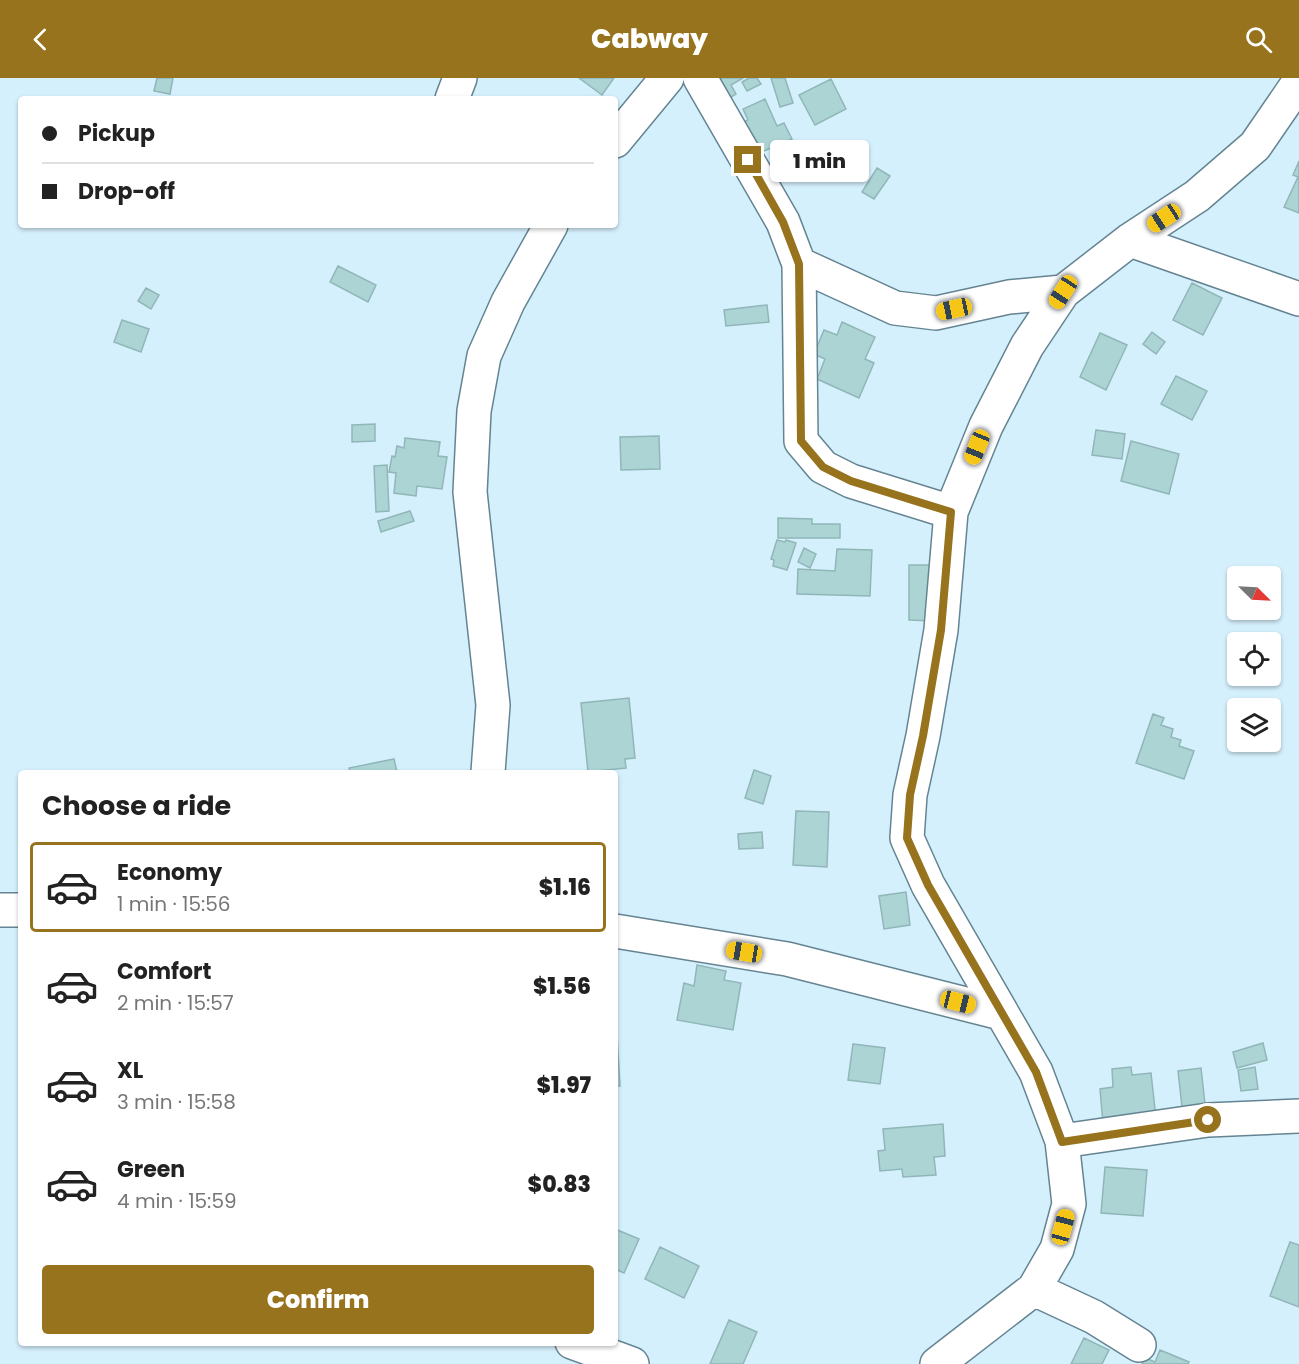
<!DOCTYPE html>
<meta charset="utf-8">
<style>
:root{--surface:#fff;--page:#f2f2f2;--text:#222;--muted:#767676;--line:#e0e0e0;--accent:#96731c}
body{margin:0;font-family:Poppins,sans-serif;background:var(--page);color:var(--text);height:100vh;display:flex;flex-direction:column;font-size:22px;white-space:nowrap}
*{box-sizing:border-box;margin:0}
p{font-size:20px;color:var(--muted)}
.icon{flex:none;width:33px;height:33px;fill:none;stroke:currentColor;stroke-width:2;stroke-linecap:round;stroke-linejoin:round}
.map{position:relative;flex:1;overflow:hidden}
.panel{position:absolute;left:18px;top:692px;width:600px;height:576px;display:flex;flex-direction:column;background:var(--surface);border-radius:6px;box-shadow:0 2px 4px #0004}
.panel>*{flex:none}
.guide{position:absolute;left:18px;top:18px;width:600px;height:132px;border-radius:6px;box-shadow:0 2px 4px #0004;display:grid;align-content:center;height:132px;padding:0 24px;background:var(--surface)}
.needle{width:39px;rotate:114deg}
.controls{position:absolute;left:1227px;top:488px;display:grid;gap:12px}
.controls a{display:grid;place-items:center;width:54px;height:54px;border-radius:6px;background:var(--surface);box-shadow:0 2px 4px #0004;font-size:30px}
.end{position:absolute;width:27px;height:27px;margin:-14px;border:8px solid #96731c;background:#fff;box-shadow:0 0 0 3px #fff}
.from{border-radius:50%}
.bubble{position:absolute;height:42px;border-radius:6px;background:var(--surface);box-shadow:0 2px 4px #0004;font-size:20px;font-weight:800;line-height:42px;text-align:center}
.car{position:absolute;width:18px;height:36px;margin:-18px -9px;border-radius:8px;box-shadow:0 0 4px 2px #0007;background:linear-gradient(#f5c518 24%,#345 0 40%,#f5c518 0 76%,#345 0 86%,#f5c518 0)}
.guide b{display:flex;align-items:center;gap:21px;height:57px;font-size:22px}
.guide b+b{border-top:2px solid var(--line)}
.guide i{width:15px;height:15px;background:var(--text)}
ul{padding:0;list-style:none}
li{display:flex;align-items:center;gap:18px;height:90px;margin:0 12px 9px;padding:0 12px;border:3px solid transparent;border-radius:6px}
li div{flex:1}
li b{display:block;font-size:22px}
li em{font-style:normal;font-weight:800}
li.selected{border-color:var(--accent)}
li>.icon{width:54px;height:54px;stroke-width:1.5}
h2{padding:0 24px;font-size:27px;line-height:72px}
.primary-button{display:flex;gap:12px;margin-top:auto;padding:12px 24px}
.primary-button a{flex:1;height:69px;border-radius:6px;background:var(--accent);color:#fff;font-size:24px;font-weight:800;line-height:69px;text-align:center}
header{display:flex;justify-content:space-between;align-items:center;height:78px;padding:0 24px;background:var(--accent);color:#fff;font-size:27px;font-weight:800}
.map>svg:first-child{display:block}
.building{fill:#add4d5;stroke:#90b6b8;stroke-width:1.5}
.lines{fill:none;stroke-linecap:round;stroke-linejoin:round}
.minor-casing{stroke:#658492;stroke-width:36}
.minor{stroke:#fff;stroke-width:33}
.route{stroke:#96731c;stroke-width:8}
</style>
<header><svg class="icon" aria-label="back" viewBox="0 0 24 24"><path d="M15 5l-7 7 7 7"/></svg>Cabway<svg class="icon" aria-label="search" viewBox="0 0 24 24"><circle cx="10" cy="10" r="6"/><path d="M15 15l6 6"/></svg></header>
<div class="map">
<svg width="1299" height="1286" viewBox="0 0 1299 1286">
<rect width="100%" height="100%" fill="#d5f0fd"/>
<!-- building -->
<path class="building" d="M157,0H173L170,16L154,13Z
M579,0H614L602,17Z
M705,0H743L731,7L736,16L720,26Z
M749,0H757L761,6L747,13L742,4Z
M771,0H785L793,25L780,29Z
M831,1L846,31L815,47L799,17Z
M765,21L777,48L784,45L792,61L757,76L735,48L748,42L743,31Z
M1299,83V135L1284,129L1298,99L1293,97Z
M877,90L890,98L874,121L862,114Z
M338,188L376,207L368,224L330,204Z
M1192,205L1222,220L1203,257L1173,242Z
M146,210L159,217L151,231L138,223Z
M767,227L769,244L726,248L724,232Z
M122,242L149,251L141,274L114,264Z
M842,244L875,259L865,281L874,285L859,320L817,301L825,281L814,276L824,252L837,257Z
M1152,254L1165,264L1156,276L1143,266Z
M1100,255L1127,267L1106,312L1080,299Z
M1176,298L1207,313L1192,342L1161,326Z
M375,346V363L352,364V347Z
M1096,352L1125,356L1122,381L1092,377Z
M659,358L660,391L621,392L620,359Z
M405,360L440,364L438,378L447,379L442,411L417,408L416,418L394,415L396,395L389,394L392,378L395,379L397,368L404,370Z
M1131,363L1179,376L1169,416L1121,403Z
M387,387L389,433L376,434L374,388Z
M410,433L414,443L381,454L378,443Z
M778,440L812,441V446H840V460H778Z
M777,462L785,464L786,462L796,465L787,492L773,488L774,482L771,481Z
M804,470L816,476L810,490L798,484Z
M837,471L872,472L870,518L797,516L798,491L835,493Z
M909,487H932V543L909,542Z
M629,620L635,680L625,681L626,690L588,694L581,625Z
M1153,636L1164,640L1161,647L1173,651L1171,659L1181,662L1179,668L1194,673L1184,701L1136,685Z
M394,681L397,694H350L349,690Z
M754,692L771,698L763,726L745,720Z
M796,733L829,734L827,789L793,787Z
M762,754L763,770L739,771L738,756Z
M906,814L910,847L884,851L879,818Z
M697,887L726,893L724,902L741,905L733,952L677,942L684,905L694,908Z
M615,957H617L620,1008H615Z
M1263,965L1267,982L1237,990L1233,974Z
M853,966L885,970L880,1006L848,1002Z
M1131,989L1132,997L1151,995L1156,1040L1103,1046L1100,1011L1113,1009L1112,991Z
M1255,989L1258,1011L1241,1013L1238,992Z
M1201,990L1206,1035L1183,1038L1178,993Z
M943,1046L945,1078L934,1079L936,1097L903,1099L902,1091L880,1093L878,1073L885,1072L883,1051Z
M1105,1089L1147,1092L1143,1138L1101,1135Z
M615,1151L639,1161L624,1195L615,1191Z
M1290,1164L1299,1167V1229L1270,1218Z
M660,1169L699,1188L684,1220L645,1201Z
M729,1242L757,1254L743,1286H710Z
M1084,1260L1109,1272L1102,1286H1071Z
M1160,1272L1189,1284L1188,1286H1142L1145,1280L1155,1284Z"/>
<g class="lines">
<!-- minor casing -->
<g class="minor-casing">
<path id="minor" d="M700,0L783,144L799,186L801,363L823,389L851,403L951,434
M452,21L460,0
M615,63L667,0
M1130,162L1299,221
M799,186L895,230L936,235L1009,219L1063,214
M488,694L493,627L470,414L474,333L484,278L508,224L551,147
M0,832H21
M615,853L787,881L1001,935
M1062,1063L1208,1042L1299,1038
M1034,1211L1094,1239L1139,1267
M572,1264L632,1286
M937,1286L1034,1211L1057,1171L1069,1126L1062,1063L1036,994L928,807L907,760L910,717L923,658L941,552L951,434L986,348L1027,268L1063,214L1130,162L1197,118L1255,68L1299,4"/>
</g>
<!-- minor -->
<use href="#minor" class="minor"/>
</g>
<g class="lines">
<!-- route -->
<path class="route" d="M748,82L783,144L799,186L801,363L823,389L851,403L951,434L941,552L923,658L910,717L907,760L928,807L1036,994L1062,1064L1208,1042"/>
</g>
</svg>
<div class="controls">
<a><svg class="needle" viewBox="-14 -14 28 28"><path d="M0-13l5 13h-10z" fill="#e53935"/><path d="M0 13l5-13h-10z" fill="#767676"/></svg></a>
<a><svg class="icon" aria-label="locate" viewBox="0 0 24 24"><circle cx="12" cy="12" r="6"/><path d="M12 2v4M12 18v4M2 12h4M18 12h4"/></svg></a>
<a><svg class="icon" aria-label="layers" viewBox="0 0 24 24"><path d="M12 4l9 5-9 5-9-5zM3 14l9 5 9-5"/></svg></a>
</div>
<i class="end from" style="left:1208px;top:1042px"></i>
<i class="end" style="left:748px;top:82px"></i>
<div class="bubble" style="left:770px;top:62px;width:99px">1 min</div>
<i class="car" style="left:1164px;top:140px;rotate:237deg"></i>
<i class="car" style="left:1063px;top:214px;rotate:213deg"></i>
<i class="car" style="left:954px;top:231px;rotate:258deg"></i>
<i class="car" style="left:977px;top:369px;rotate:202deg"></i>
<i class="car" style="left:744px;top:874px;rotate:279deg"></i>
<i class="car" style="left:958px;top:924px;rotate:104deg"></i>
<i class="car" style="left:1063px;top:1149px;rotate:15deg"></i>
<div class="guide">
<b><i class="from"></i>Pickup</b>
<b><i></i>Drop-off</b>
</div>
<section class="panel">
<h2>Choose a ride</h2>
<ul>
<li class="selected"><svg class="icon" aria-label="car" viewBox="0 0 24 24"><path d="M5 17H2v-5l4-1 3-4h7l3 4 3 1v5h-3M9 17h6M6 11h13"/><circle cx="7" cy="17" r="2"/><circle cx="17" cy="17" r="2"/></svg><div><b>Economy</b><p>1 min · 15:56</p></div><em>$1.16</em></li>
<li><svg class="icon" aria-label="car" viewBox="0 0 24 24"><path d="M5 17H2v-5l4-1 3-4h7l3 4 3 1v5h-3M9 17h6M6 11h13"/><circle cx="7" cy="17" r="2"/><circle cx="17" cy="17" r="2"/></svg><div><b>Comfort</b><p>2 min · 15:57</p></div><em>$1.56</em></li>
<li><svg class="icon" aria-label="car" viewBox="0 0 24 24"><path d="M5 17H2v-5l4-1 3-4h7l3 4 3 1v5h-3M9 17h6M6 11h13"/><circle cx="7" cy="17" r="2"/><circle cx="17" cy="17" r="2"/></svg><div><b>XL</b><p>3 min · 15:58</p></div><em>$1.97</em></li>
<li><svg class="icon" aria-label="car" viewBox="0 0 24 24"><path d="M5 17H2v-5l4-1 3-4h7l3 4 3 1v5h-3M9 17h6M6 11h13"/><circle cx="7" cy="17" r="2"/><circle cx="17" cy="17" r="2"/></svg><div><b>Green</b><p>4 min · 15:59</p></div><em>$0.83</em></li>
</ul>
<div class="primary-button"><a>Confirm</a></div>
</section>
</div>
